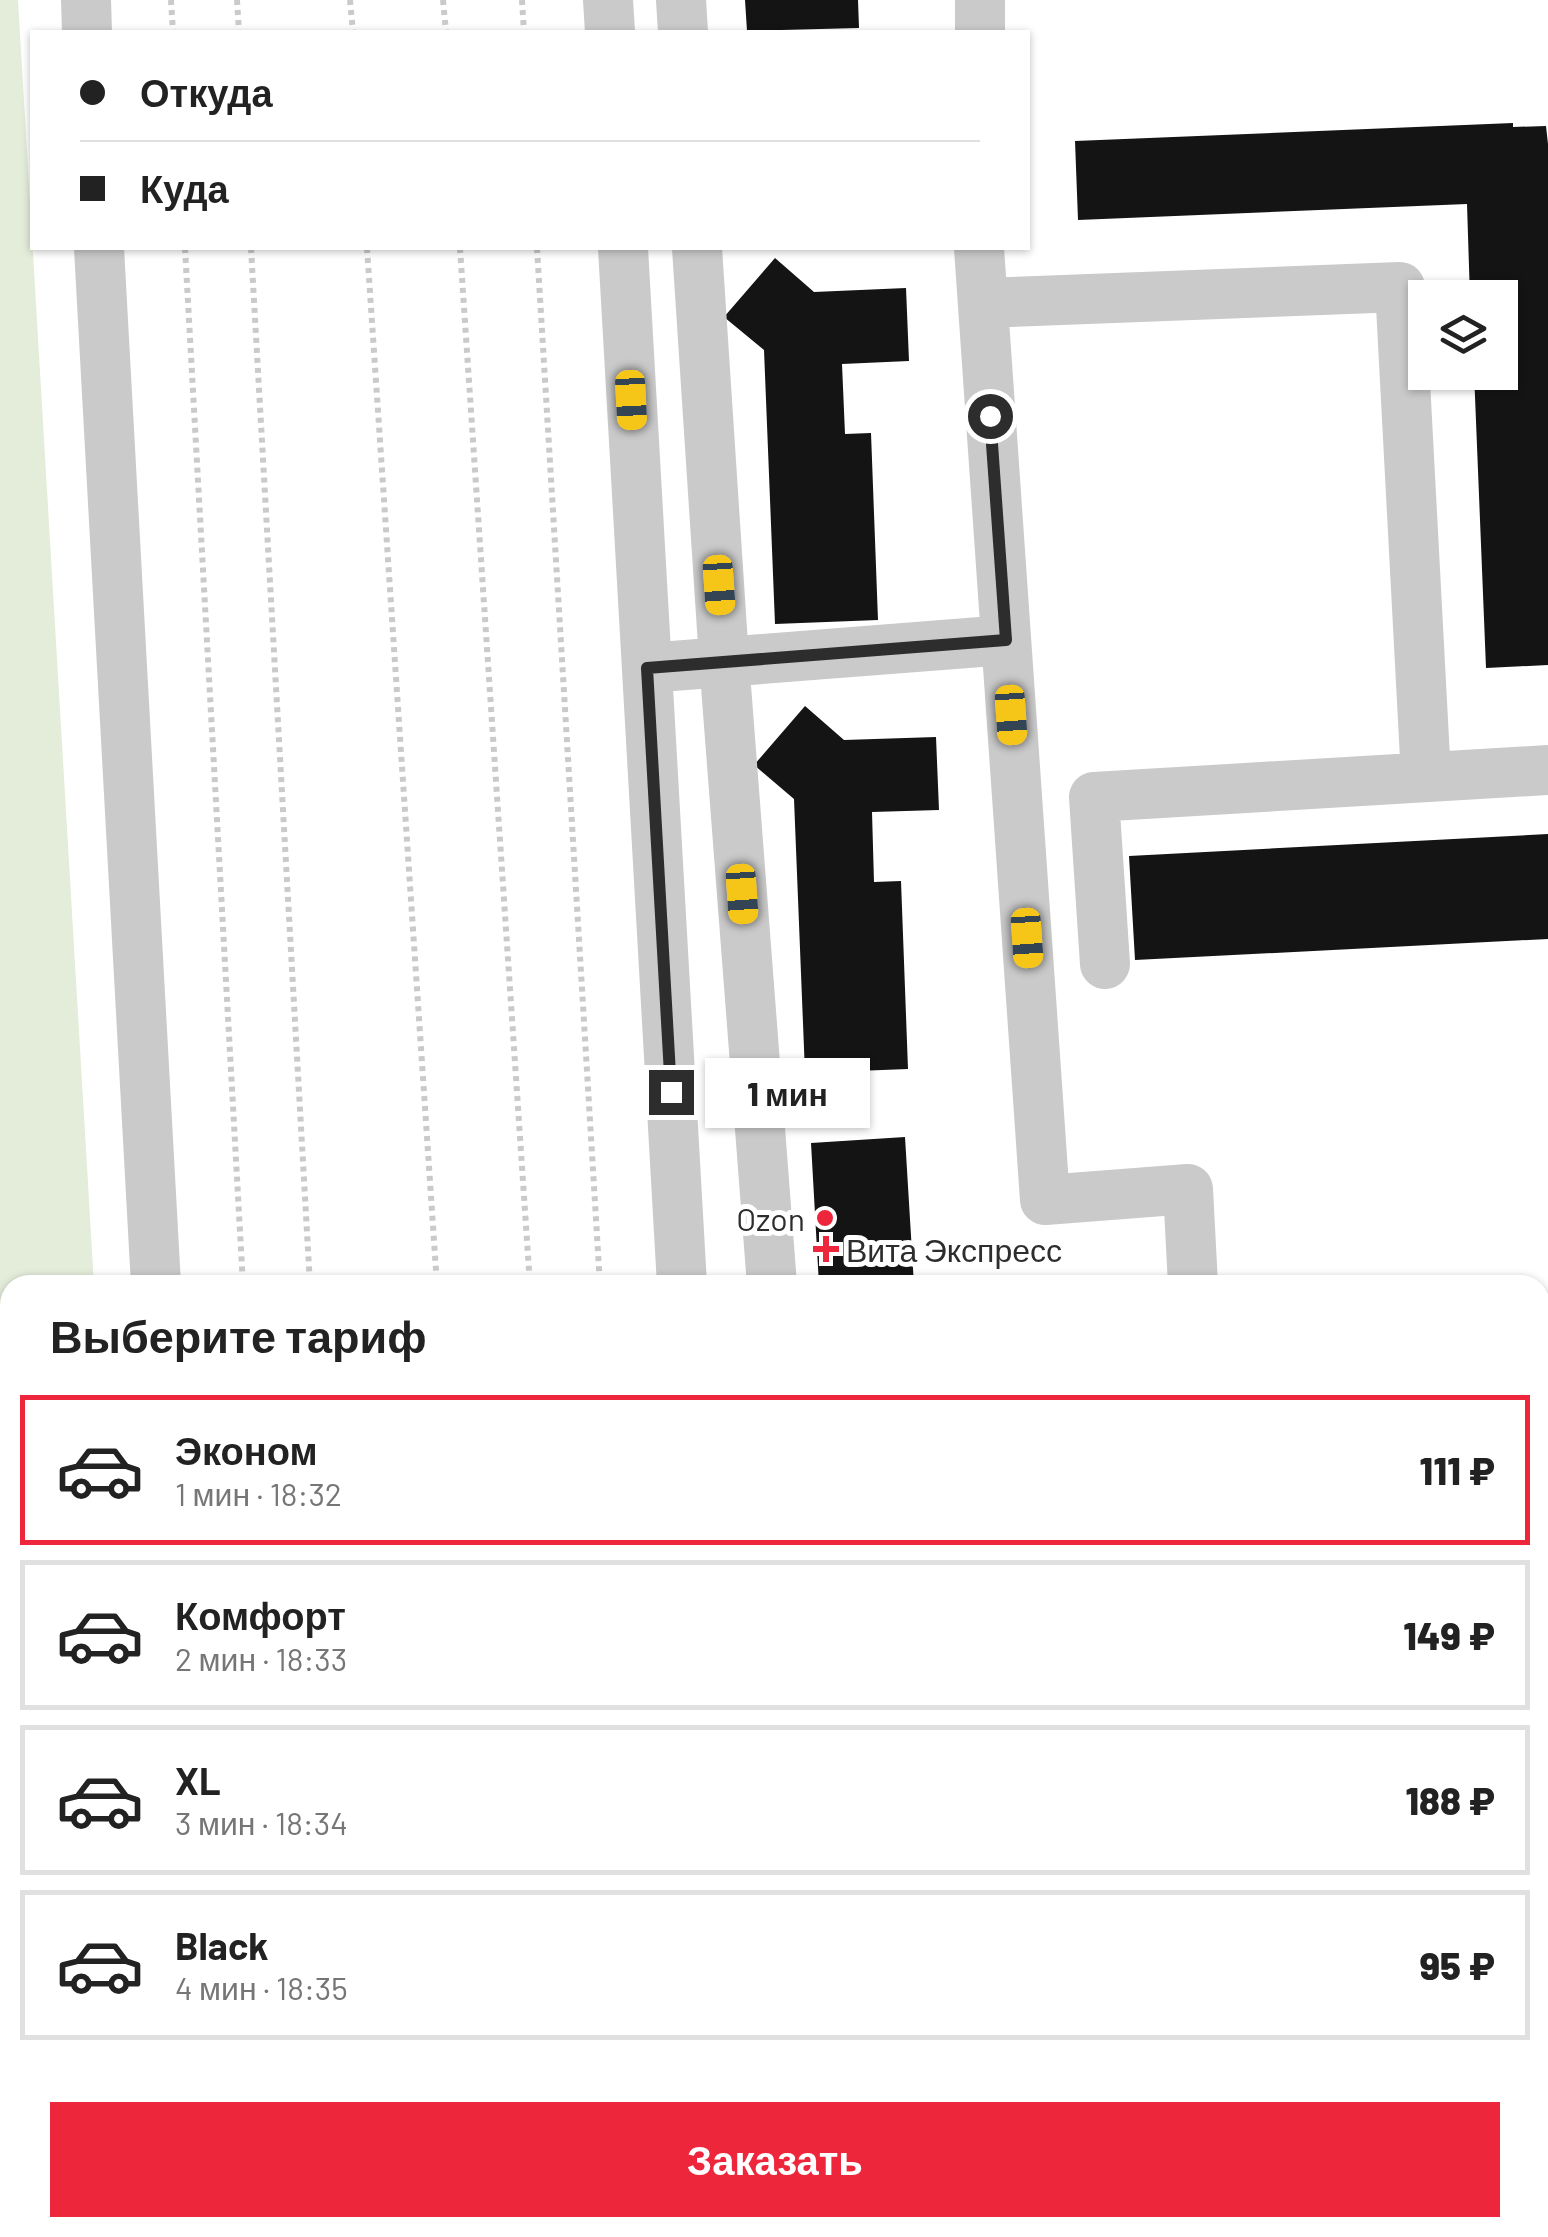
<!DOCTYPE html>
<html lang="ru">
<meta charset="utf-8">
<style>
:root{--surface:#fff;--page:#f6f6f6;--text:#222;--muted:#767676;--line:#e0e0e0;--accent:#ed263c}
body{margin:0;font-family:Barlow,sans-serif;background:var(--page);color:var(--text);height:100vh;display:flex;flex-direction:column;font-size:38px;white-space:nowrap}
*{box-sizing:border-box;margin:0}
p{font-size:32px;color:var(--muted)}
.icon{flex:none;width:55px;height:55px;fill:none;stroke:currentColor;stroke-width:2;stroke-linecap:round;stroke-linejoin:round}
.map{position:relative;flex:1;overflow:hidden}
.side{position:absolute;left:0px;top:1275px;width:1550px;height:962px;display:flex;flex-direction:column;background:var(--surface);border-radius:30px 30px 0 0;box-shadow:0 2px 8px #0004}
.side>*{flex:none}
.hud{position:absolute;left:30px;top:30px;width:1000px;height:220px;border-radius:0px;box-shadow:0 2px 8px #0004;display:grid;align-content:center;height:220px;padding:0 50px;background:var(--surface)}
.controls{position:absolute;left:1408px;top:280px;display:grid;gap:20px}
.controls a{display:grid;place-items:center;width:110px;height:110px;border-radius:0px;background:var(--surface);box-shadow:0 2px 8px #0004;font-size:50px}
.end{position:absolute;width:45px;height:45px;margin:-22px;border:12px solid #2d2d2d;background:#fff;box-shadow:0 0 0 5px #fff}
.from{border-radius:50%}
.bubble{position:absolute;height:70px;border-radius:0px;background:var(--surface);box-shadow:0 2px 8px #0004;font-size:32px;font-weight:800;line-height:70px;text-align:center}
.car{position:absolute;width:30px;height:60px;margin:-30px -15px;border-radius:12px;box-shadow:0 0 8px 2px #0007;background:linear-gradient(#f5c518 24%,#345 0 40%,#f5c518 0 76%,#345 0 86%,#f5c518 0)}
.hud b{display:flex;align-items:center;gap:35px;height:95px;font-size:38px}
.hud b+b{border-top:2px solid var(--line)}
.hud i{width:25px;height:25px;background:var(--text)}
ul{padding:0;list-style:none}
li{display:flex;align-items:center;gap:30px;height:150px;margin:0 20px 15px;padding:0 30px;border:5px solid var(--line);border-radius:0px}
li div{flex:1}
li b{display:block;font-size:38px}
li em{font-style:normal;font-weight:800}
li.active{border-color:var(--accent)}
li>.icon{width:90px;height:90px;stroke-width:1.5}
h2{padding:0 50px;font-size:45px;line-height:120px}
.cta{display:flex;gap:20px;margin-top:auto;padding:20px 50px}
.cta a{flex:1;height:115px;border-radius:0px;background:var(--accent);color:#fff;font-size:40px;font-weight:800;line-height:115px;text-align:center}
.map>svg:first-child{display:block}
.green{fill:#e4ecda}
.building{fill:#141414}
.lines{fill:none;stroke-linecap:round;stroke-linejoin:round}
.path{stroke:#cacaca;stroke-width:6;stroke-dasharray:5 5;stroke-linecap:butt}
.minor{stroke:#cacaca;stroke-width:50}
.major{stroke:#a5a5a5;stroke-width:55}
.route{stroke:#2d2d2d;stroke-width:12}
.poi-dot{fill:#ed263c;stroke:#fff;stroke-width:4}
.labels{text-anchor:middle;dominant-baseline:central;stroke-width:10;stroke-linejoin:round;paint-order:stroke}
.poi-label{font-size:32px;fill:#2d2d2d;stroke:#fff;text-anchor:end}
</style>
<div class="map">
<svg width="1548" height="2237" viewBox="0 0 1548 2237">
<rect width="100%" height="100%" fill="#fff"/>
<!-- green -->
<path class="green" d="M0,0H18L94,1285H10V2051L0,2052Z"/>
<!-- building -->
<path class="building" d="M745,0H858L859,28L747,31Z
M1513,123V127L1546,126L1548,144V665L1486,668L1474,372H1500V298H1470L1467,204L1078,220L1075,141Z
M775,258L814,292L906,288L909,361L842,364L845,434L871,433L878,620L775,624L764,350L724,317Z
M805,706L844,740L936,737L939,810L872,812L874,882L901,881L908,1069L805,1073L794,799L754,765Z
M1548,834V939L1135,960L1129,856Z
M905,1137L914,1285H819L811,1143Z
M1096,1276V1285H988V1282Z
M1548,1449V1534L1540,1535V1450Z"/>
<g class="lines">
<!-- path -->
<path class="path" d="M171,0L173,32
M237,0L239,32
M350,0L353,32
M443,0L446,32
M522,0L524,32
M185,248L243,1285
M251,248L310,1285
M367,248L437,1285
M460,248L530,1285
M537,248L600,1285
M150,2228L151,2237
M1105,2237L1115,2228"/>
<!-- minor -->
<path class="minor" d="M86,0L87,32
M608,0L610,32
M681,0L683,32
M980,32V0
M99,248L156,1285
M623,248L682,1285
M697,248L724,660L772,1285
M979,248L1045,1200L1188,1189L1193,1285
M983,303L1400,287L1426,777
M647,668L1006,640
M1105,964L1094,797L1548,770
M1540,1375L1548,1374
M1540,1620L1548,1619
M0,1720L10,1719
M1516,2228L1517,2237"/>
<!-- major -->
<path class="major" d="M1540,2065H1548
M0,2163L10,2162
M737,2228L738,2237"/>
</g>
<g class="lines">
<!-- route -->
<path class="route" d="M671,1092L647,668L1006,640L990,416"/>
</g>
<!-- markers -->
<g class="poi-dot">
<circle cx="825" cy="1218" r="10"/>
<path d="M821 1234h10v10h10v10h-10v10h-10v-10h-10v-10h10z"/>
</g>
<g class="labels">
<!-- poi labels -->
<g class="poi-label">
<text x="805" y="1218">Ozon</text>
<text x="846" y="1249" text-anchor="start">Вита Экспресс</text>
</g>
</g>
</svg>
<div class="controls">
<a><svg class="icon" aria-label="layers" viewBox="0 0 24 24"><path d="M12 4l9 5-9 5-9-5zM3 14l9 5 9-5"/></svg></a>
</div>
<i class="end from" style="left:990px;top:416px"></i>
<i class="end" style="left:671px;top:1092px"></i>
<div class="bubble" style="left:705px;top:1058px;width:165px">1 мин</div>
<i class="car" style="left:631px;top:400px;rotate:177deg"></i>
<i class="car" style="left:719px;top:585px;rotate:176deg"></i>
<i class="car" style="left:1011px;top:715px;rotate:176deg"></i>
<i class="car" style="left:742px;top:894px;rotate:176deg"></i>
<i class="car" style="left:1027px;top:938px;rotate:176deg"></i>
<div class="hud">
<b><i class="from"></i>Откуда</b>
<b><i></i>Куда</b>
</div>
<section class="side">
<h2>Выберите тариф</h2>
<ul>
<li class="active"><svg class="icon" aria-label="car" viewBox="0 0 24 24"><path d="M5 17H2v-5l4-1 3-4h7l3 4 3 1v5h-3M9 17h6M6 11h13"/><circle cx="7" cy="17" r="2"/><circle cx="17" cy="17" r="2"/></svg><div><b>Эконом</b><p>1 мин · 18:32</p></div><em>111 ₽</em></li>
<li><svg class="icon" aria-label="car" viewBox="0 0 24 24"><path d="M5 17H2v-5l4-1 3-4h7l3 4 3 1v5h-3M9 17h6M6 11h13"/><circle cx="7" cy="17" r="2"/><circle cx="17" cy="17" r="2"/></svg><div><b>Комфорт</b><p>2 мин · 18:33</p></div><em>149 ₽</em></li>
<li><svg class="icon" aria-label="car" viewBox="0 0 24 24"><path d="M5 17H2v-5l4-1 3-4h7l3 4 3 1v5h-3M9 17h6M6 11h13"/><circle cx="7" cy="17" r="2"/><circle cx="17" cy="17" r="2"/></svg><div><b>XL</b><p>3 мин · 18:34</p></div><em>188 ₽</em></li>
<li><svg class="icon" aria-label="car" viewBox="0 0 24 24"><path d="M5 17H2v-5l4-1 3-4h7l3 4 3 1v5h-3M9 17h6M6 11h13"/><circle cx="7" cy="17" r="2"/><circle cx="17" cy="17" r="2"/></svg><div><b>Black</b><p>4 мин · 18:35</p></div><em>95 ₽</em></li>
</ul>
<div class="cta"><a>Заказать</a></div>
</section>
</div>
